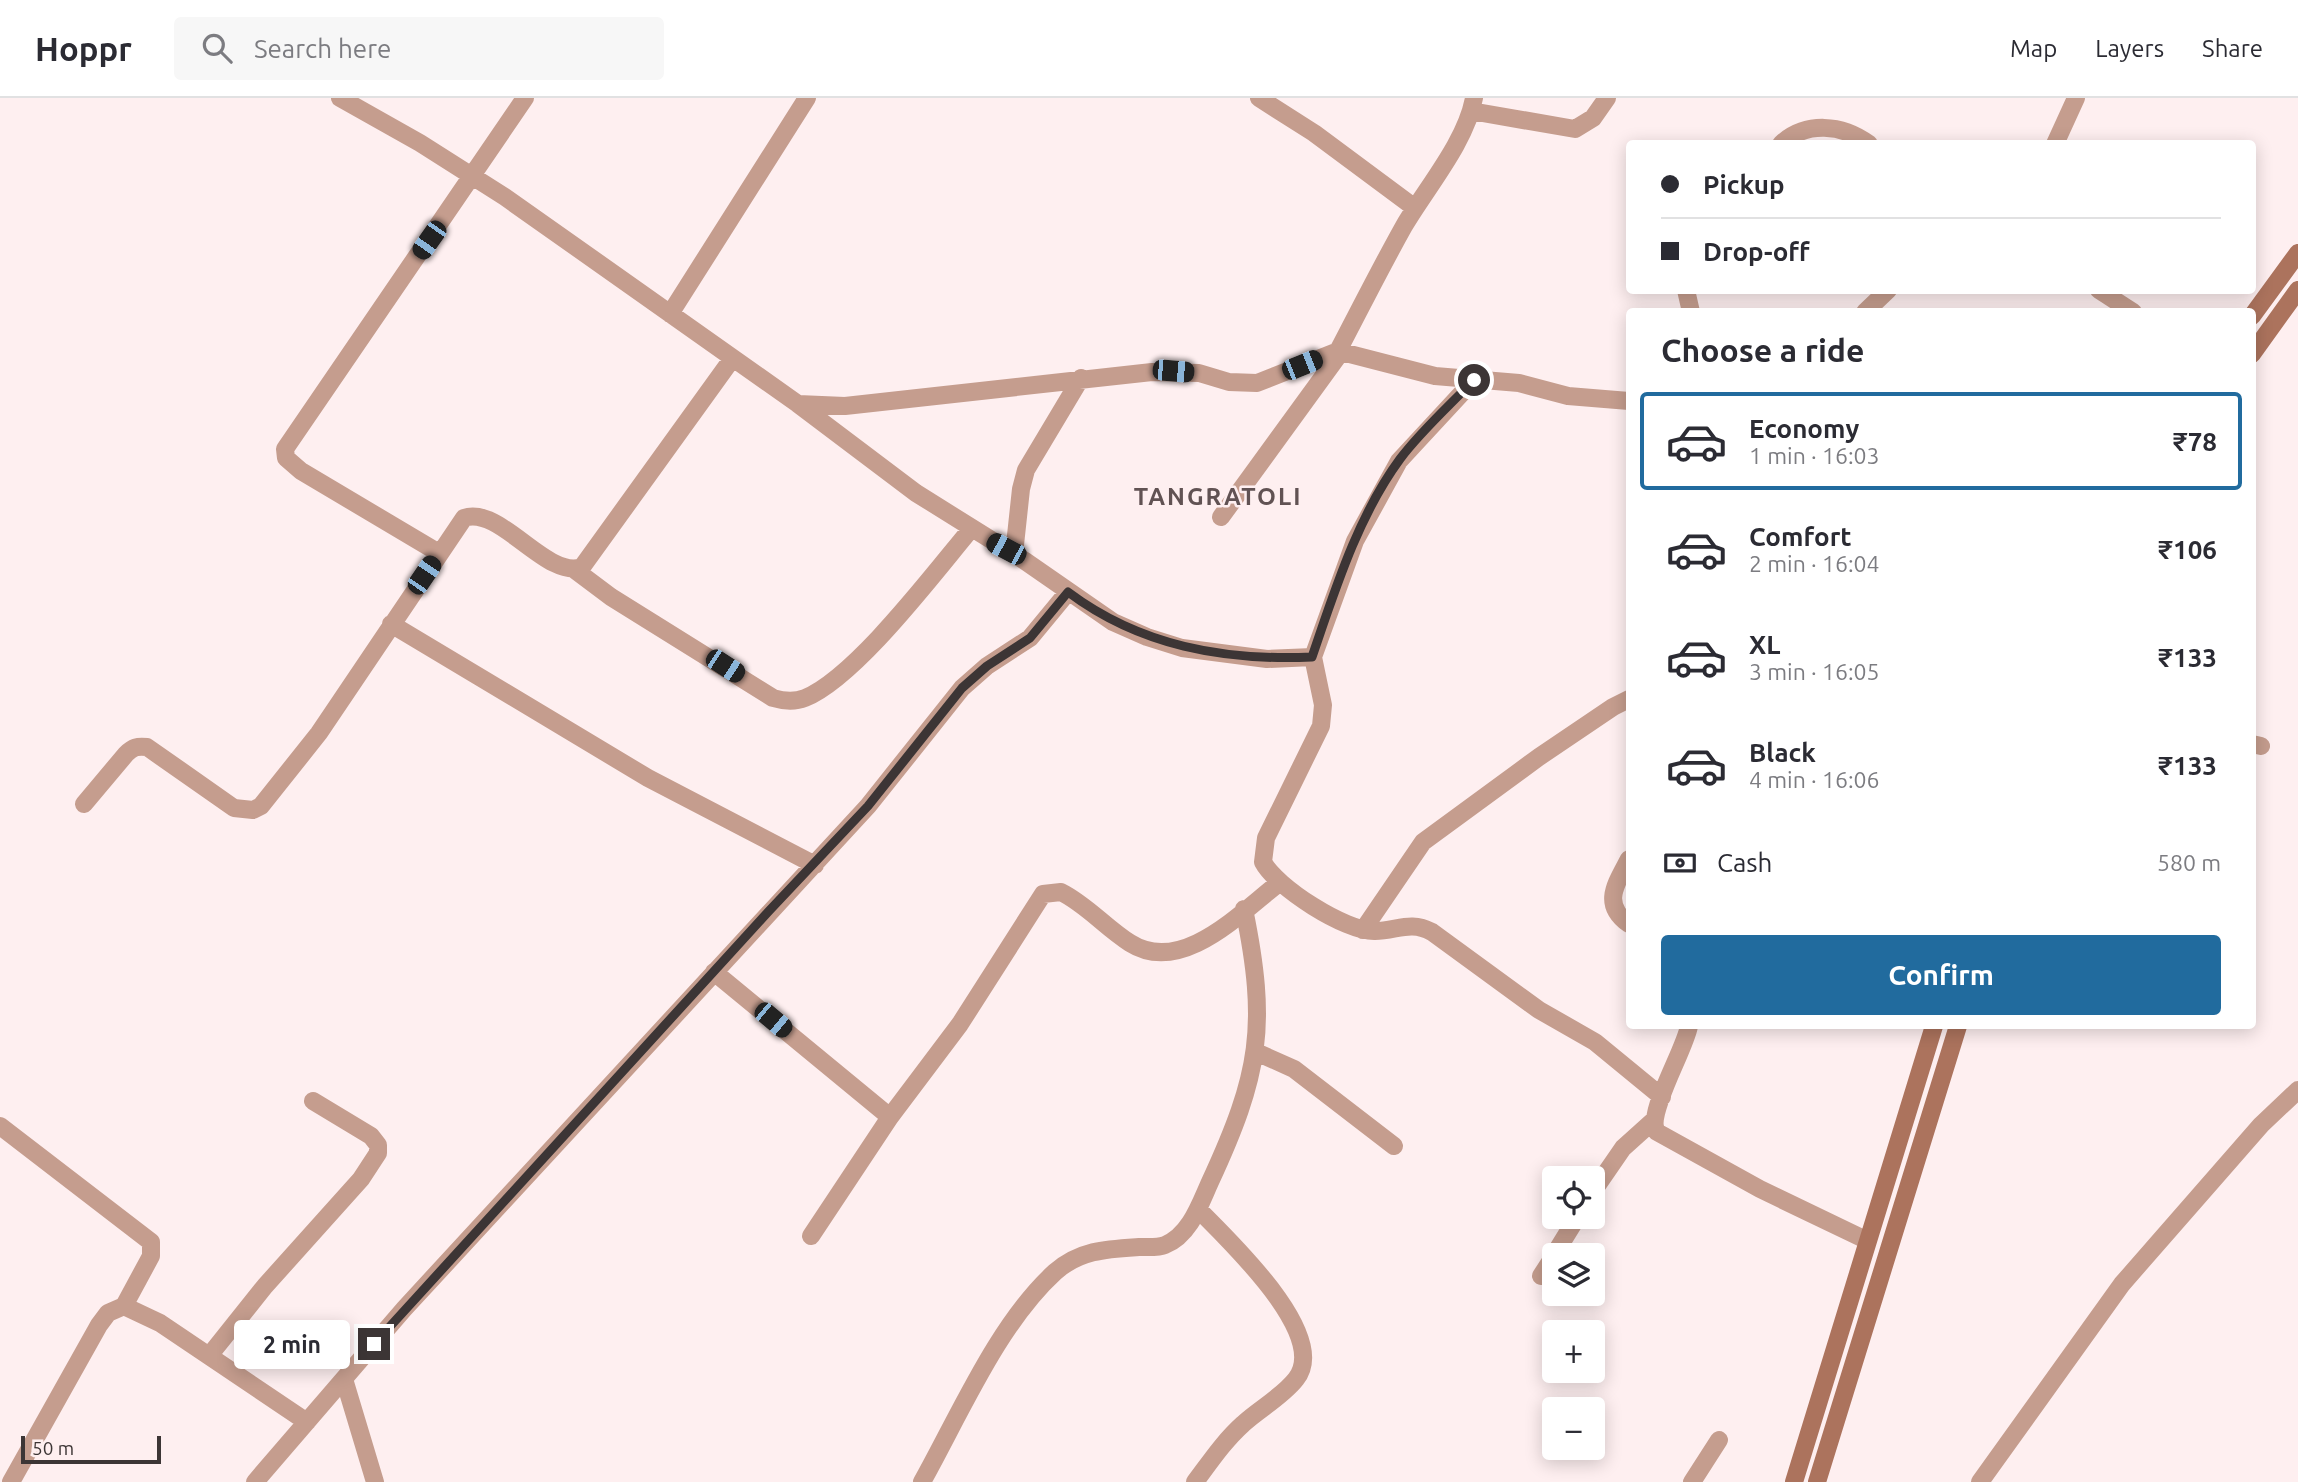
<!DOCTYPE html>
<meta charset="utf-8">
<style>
:root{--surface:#fff;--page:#f7f7f7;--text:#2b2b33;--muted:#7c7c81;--line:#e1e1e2;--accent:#216b9e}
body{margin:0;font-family:Ubuntu,sans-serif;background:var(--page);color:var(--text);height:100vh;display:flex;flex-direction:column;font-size:26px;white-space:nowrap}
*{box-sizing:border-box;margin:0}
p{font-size:23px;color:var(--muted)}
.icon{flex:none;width:38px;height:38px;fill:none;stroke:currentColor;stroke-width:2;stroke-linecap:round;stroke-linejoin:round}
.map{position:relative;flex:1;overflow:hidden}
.panel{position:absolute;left:1626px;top:210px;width:630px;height:721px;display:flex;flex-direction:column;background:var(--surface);border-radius:7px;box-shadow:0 4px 18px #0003}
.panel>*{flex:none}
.hud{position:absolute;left:1626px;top:42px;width:630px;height:154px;border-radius:7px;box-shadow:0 4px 18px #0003;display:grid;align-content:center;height:154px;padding:0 35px;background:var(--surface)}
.buttons{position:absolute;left:1542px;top:1068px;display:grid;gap:14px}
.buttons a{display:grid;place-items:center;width:63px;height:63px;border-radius:7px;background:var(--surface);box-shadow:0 4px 18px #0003;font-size:35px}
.scale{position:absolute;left:21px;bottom:18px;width:140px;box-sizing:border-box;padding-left:7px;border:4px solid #3c3535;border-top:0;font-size:19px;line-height:24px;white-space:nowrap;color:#3c3535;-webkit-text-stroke:5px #feeff0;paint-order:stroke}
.end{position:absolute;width:32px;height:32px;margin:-16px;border:9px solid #3c3535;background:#fff;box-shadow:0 0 0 4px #fff}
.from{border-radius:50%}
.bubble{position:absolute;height:49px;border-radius:7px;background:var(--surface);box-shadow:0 4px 18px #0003;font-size:23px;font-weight:600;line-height:49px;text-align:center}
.car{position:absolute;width:21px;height:42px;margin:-21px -10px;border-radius:9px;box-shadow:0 0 5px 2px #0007;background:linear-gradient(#222 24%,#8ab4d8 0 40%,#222 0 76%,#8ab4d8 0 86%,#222 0)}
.hud b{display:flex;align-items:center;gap:24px;height:66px;font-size:26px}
.hud b+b{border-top:2px solid var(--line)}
.hud i{width:18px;height:18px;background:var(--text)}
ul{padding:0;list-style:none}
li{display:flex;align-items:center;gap:21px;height:98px;margin:0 14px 10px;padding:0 21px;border:4px solid transparent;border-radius:7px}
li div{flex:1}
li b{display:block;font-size:26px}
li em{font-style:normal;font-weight:600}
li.selected{border-color:var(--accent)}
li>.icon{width:63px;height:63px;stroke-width:1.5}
h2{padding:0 35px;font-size:32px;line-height:84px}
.pay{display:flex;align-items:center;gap:18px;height:77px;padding:0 35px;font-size:26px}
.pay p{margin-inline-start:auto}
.cta{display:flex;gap:14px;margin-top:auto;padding:14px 35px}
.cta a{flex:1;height:80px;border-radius:7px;background:var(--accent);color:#fff;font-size:28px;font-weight:600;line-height:80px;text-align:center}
header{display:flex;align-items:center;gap:42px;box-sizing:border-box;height:98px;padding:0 35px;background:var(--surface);border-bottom:2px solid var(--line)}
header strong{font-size:33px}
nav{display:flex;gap:38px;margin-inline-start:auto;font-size:24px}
.search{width:490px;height:63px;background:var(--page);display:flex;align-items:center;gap:18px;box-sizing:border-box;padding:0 24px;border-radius:7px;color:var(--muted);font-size:26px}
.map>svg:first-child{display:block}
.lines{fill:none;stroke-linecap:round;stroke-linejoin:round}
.minor{stroke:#c59d8e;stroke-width:18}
.secondary{stroke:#ac735d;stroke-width:18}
.route{stroke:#3c3535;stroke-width:9}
.labels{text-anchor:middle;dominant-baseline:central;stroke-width:5;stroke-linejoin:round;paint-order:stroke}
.district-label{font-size:24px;font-weight:bold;letter-spacing:2px;fill:#615253;stroke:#feeff0}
</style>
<header>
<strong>Hoppr</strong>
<div class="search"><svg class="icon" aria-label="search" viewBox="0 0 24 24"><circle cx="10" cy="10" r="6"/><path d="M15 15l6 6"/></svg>Search here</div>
<nav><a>Map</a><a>Layers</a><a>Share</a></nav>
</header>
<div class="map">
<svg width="2298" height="1384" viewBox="0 0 2298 1384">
<rect width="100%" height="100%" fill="#feeff0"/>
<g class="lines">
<!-- minor -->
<path class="minor" d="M340,0L420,45L505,99L798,306L845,308L1152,274L1199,275L1229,284L1257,285L1338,253
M1259,0L1314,35L1415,110
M1474,0C1466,44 1427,89 1404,128C1381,169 1360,211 1338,253L1435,278L1519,285L1568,298L1629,303
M1471,13L1575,31L1593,20L1607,0
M1781,46C1806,23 1842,26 1869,46
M2055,46L2076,0
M1686,192L1691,214
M2099,192L2133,214
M1865,214L1888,192
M670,216L807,0
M1474,282L1399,363L1355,443L1313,559L1323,607L1321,628L1266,740L1263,764C1276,789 1346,834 1375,833C1397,833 1410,822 1432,834L1539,912L1595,944L1662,999
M798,306L916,395L1025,463L1113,524L1147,539L1182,550L1267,561L1313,559
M1221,419L1341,254
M439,455L301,373L286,360L285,351L525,0
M1014,456L1021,391L1026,372L1081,280
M575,472L611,499L773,600C783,603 795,604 805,600C856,579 934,475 971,431
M391,526L648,680L815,767
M2252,646L2261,648
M84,706L126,656C133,649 137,648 147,649L234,710L253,712L261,708L319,635L464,420C500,407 547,482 582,469L732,261
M1629,761C1616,786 1601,806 1629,826
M1363,832L1423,744L1539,659L1613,609L1629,601
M714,874L890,1019
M1689,928C1685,952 1645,1017 1657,1034L1760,1091L1866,1142
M1256,954L1294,971L1394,1048
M0,1028L151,1144V1158L124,1208
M1592,1095L1623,1050L1653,1023
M811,1138L890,1019L960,926L1043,796L1061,794C1087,807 1106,830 1130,845C1182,878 1241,814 1279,785
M1554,1157L1578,1118
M1541,1178L1554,1158
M209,1258L265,1188L361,1081L378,1055V1047L371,1038L313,1003
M344,1281L375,1384
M11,1384L99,1227L108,1215L124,1208L160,1225L307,1324
M255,1384L404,1211L868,708L962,590L987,568L1030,540L1068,494
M922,1384C960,1316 998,1226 1055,1174C1080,1152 1107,1151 1139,1149C1147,1149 1158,1150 1165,1147C1190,1137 1200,1106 1210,1084C1260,976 1268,928 1244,811
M1195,1384C1210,1364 1224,1343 1243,1326C1259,1311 1282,1299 1296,1281C1331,1237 1227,1141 1198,1111
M1692,1384L1719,1342
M1980,1384L2122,1186L2261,1027L2298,992"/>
<!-- secondary -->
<path class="secondary" d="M2252,218L2298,155
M2252,256L2298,192
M1794,1384L1934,928
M1817,1384L1958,928"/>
</g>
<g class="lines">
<!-- route -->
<path class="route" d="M374,1246L768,814L868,708L962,590L987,568L1030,540L1068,494C1140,548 1224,563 1312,559C1335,492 1358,418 1400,361C1421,333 1449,308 1474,282"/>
</g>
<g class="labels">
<!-- district labels -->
<g class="district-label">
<text x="1218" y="398">TANGRATOLI</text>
</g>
</g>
</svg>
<div class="buttons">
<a><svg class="icon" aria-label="locate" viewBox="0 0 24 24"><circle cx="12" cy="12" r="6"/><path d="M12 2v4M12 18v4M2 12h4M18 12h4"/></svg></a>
<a><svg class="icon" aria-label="layers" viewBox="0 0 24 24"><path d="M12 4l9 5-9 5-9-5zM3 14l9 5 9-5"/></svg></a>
<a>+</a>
<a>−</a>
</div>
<div class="scale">50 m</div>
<i class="end from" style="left:1474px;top:282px"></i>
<i class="end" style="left:374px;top:1246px"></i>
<div class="bubble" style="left:234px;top:1222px;width:116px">2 min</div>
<i class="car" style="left:429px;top:142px;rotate:215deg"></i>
<i class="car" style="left:1302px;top:267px;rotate:68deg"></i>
<i class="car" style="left:1173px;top:273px;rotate:95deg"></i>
<i class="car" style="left:1006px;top:451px;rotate:298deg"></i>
<i class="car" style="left:424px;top:477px;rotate:34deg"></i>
<i class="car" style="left:725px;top:568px;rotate:123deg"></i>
<i class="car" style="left:773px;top:922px;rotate:130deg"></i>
<div class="hud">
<b><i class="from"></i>Pickup</b>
<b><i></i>Drop-off</b>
</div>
<section class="panel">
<h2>Choose a ride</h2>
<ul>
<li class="selected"><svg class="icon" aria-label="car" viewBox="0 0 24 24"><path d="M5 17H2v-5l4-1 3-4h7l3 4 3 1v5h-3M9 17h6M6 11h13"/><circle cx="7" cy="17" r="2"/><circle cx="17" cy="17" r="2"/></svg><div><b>Economy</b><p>1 min · 16:03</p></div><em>₹78</em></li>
<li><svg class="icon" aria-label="car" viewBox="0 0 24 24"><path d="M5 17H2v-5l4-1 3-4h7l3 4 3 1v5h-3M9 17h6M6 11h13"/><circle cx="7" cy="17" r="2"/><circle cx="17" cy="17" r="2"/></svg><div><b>Comfort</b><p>2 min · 16:04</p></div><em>₹106</em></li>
<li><svg class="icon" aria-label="car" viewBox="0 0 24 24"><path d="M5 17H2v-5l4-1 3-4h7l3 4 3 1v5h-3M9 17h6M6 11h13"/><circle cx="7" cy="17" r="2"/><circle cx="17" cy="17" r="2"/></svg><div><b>XL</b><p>3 min · 16:05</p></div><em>₹133</em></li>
<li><svg class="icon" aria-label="car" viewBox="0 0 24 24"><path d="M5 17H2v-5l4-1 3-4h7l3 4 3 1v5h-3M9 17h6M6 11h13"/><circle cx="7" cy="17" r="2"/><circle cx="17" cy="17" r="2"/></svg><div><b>Black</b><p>4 min · 16:06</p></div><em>₹133</em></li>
</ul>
<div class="pay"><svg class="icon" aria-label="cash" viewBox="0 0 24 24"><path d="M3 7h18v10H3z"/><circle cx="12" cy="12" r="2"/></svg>Cash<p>580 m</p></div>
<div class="cta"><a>Confirm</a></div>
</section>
</div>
